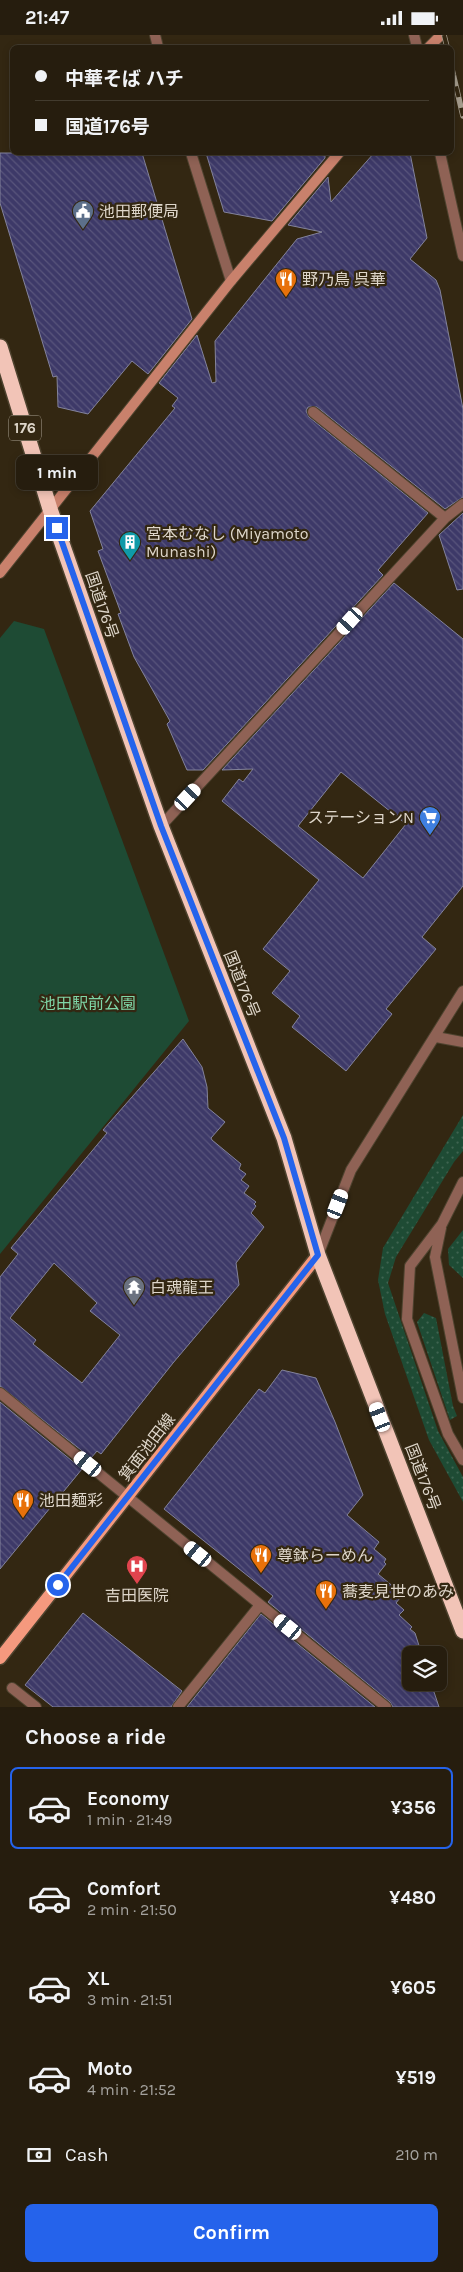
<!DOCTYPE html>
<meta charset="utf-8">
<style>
:root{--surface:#261d0e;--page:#2e2617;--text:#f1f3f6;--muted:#a4a29e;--line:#423b2e;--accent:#2563eb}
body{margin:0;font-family:Karla,"Noto Sans JP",sans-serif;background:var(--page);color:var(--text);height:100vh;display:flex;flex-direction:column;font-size:19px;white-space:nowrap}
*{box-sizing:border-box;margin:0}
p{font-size:16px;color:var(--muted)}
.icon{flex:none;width:28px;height:28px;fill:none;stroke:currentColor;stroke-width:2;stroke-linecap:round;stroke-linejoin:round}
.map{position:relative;height:1672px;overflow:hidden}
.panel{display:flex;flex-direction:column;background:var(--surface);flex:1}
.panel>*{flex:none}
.top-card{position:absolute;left:10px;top:10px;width:444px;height:110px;border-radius:8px;box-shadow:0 2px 8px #0003,0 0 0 1px var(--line);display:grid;align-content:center;height:110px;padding:0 25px;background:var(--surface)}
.fabs{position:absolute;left:402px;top:1611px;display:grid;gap:10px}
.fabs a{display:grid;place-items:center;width:45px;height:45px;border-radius:8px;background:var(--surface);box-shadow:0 2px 8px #0003,0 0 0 1px var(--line);font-size:25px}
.end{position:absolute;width:22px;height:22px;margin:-11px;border:6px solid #2563eb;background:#fff;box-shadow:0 0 0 2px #fff}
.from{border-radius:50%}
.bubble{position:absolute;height:35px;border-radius:8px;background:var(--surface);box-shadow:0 2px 8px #0003,0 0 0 1px var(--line);font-size:16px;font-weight:700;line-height:35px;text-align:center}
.car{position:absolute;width:15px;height:30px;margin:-15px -8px;border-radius:6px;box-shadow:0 0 4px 1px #0007;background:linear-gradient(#fff 24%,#345 0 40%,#fff 0 76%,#345 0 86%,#fff 0)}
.top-card b{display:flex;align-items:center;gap:18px;height:48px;font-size:19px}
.top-card b+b{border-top:1px solid var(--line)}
.top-card i{width:12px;height:12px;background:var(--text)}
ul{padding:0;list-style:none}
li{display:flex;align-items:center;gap:15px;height:82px;margin:0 10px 8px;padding:0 15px;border:2px solid transparent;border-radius:8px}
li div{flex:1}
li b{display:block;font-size:19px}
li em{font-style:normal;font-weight:700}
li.active{border-color:var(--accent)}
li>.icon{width:45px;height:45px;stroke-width:1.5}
h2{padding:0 25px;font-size:22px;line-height:60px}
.pay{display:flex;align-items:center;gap:12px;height:55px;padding:0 25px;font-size:19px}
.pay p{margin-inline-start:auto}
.action{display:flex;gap:10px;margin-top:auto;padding:10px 25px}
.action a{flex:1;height:58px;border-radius:8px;background:var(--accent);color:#fff;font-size:20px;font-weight:700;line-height:58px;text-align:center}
.status{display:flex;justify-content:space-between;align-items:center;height:35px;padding:0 25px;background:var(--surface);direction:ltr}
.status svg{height:14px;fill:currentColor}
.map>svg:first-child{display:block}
.grass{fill:url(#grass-dots)}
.park{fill:#1e4b34}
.building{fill:url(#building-back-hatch);stroke:#83839c;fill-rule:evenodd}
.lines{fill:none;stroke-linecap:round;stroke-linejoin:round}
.lane-casing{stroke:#4e432f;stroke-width:12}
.street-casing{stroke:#4e432f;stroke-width:12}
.secondary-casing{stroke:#4e432f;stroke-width:12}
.primary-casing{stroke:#4e432f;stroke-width:15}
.highway-casing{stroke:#4e432f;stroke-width:18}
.lane{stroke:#8f6255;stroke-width:10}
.street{stroke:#8f6255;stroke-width:10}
.secondary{stroke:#c9816c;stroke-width:10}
.primary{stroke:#f5997e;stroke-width:12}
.highway{stroke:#f2c4b7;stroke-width:15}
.rail-casing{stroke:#a59c8d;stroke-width:5.5}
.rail{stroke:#332712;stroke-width:4;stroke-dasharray:11;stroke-linecap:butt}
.route{stroke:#2563eb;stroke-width:6}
.labels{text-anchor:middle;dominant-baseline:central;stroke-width:4.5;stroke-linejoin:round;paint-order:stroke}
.shield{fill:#332712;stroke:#aba293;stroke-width:1}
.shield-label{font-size:15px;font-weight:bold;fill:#ded6ca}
.poi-label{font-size:16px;fill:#ded6ca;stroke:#332712;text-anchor:start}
.street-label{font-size:16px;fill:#ded6ca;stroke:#332712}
.park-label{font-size:16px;fill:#7fd6a7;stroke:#332712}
</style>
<div class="status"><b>21:47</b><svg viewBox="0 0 49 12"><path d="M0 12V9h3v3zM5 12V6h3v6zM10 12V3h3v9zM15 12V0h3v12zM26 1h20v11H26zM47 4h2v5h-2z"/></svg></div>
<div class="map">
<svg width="463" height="1672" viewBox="0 0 463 1672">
<defs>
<pattern id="grass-dots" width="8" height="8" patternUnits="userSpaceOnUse" patternTransform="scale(1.25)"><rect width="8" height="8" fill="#1e4b34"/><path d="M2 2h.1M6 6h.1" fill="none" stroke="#3e6450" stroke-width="1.8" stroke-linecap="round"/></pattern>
<pattern id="building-back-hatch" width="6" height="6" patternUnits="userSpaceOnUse" patternTransform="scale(1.25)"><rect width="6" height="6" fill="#3d3968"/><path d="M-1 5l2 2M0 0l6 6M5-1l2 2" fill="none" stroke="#59557c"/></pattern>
</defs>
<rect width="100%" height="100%" fill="#332712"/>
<!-- grass -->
<path class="grass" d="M463,1080V1116L454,1127L396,1222L388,1248L438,1396L463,1442V1467L429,1405L385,1279L378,1245L383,1213Z
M463,1195V1243L449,1230L448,1214Z
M424,1278L436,1283L453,1371L457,1381L450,1385L417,1287Z"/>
<!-- park -->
<path class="park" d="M14,586L44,594L189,986L0,1219V603Z"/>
<!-- building -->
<path class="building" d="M0,118H142L192,284L148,339L132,326L88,379L58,372L57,341L53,342L0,168Z
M206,118H325V123L272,186L224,177Z
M374,118H410L427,203L410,224L436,245L440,255L463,374V462L445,474L317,372H308L306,376L309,382L428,478L378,535L383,540L203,735H187L167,689L170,686L134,622L118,579L121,578L98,516L103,514L90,476L175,373L172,371L178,363L159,348L197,300L212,348L216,347L215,306L297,204L322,197L288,190L328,142L331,167Z
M463,478V554L457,555L439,500Z
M394,548L463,604V851L422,902L436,914L386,974L392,979L346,1036L292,992L300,981L272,958L290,936L263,914L319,845L222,766L239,744L243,747L253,734L222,735ZM341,737L406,789L363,843L298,791Z
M183,1004L202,1032L207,1052L208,1073L225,1087L211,1103L212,1105L241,1129L239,1134L246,1139L241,1145L249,1151L244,1158L256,1167L254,1169L256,1171L251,1178L264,1192L236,1228L239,1250L173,1328L101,1419L97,1416L91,1423L0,1351V1242L18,1219L11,1213L107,1098L103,1095ZM54,1228L97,1268L90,1276L120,1300L82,1348L33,1309L36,1305L10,1283Z
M282,1335L316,1343L335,1387L363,1460L347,1480L379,1507L374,1514L386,1524L384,1527L386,1529L378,1539L395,1553L392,1556L400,1563L396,1568L404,1575L399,1580L412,1592L410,1594L415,1598L422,1620H411V1648H431L439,1672H393L390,1667L268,1567L273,1561L164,1474L259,1354L265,1358Z
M0,1367L82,1434L0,1534Z
M83,1578L182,1656L171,1672H53L25,1650Z
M261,1579L375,1672H187Z"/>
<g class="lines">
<!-- lane casing -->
<g class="lane-casing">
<path id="lane" d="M436,1002L463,1007
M463,1147L442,1189L410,1231L407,1284L448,1399L463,1425
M441,1193L435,1222L463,1363"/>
</g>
<!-- street casing -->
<g class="street-casing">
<path id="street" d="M155,0L158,12
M414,0L417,12
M191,118L231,246
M440,118L463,221
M313,377L445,483
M161,791L445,483L463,469
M318,1220L351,1135L463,956
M0,1358L386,1672
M12,1653L36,1672
M178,1672L260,1570"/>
</g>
<!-- secondary casing -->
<g class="secondary-casing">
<path id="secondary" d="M429,12L441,0
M0,538L231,246L339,118"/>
</g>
<!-- primary casing -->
<g class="primary-casing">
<path id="primary" d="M0,1623L318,1220"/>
</g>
<!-- highway casing -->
<g class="highway-casing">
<path id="highway" d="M0,312L50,474L161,791L284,1103L318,1220L463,1596"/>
</g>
<!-- lane -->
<use href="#lane" class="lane"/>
<!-- street -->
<use href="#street" class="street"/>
<!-- secondary -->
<use href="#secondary" class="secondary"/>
<!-- primary -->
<use href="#primary" class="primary"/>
<!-- highway -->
<use href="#highway" class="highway"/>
<!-- rail casing -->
<g class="rail-casing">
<path id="rail" d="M444,0L447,12
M451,30L463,81"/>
</g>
<!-- rail -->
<use href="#rail" class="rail"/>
</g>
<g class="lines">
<!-- route -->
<path class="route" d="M57,493L161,791L284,1103L318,1220L58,1550"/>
</g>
<!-- icons -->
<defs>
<g id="civic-pin" transform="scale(1.125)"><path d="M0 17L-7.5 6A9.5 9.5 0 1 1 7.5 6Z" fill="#5c6f8a" stroke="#332712"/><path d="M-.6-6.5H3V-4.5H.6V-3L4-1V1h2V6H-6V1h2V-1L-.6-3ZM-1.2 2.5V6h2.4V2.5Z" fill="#fff"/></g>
<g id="restaurant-pin" transform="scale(1.125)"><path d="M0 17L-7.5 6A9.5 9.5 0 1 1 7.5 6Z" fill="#e8710a" stroke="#332712"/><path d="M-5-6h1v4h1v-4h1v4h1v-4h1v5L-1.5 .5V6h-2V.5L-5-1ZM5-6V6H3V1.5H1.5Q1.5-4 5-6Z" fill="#fff"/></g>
<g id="building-pin" transform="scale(1.125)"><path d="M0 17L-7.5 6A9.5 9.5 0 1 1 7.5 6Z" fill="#0f9aa8" stroke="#332712"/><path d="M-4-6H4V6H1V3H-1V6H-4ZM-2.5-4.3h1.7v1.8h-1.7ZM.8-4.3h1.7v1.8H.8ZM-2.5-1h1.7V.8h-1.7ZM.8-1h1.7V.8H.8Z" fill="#fff"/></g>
<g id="supermarket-pin" transform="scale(1.125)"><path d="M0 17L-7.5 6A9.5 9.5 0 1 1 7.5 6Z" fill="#3f7fe0" stroke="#332712"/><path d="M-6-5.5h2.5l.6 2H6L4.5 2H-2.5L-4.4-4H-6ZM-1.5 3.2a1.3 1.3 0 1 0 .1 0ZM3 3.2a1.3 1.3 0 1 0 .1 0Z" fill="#fff"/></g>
<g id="temple-pin" transform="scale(1.125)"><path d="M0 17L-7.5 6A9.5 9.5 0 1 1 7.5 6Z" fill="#6b7280" stroke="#332712"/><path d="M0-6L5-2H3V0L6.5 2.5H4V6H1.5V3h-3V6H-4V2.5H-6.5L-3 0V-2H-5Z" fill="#fff"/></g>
<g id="hospital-pin" transform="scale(1.125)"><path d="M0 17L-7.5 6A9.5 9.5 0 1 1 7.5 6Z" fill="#e0444e" stroke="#332712"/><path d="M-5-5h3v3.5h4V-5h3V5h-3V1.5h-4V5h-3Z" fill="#fff"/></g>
</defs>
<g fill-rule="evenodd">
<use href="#civic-pin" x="83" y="176"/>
<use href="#restaurant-pin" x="286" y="244"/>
<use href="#building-pin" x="130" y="507"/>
<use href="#supermarket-pin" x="430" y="782"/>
<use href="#temple-pin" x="134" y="1252"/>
<use href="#restaurant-pin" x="23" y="1465"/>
<use href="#restaurant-pin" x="261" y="1520"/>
<use href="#hospital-pin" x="137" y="1531"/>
<use href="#restaurant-pin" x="326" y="1556"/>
</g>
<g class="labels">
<!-- shield labels -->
<rect class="shield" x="9" y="380.5" width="32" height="25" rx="4"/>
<g class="shield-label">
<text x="25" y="393">176</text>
</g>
<!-- poi labels -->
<g class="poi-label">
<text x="99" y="176">池田郵便局</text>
<text x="302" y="244">野乃鳥 呉華</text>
<text x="146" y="498">宮本むなし (Miyamoto<tspan x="146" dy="18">Munashi)</tspan></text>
<text x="414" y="782" text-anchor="end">ステーションN</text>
<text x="150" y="1252">白魂龍王</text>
<text x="39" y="1465">池田麺彩</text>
<text x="277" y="1520">尊鉢らーめん</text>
<text x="342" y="1556">蕎麦見世のあみ</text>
<text x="137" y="1560" text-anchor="middle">吉田医院</text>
</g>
<!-- street labels -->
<g class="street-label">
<text transform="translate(102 570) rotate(71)">国道176号</text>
<text transform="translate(242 949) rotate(68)">国道176号</text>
<text transform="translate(147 1412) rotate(-52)">箕面池田線</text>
<text transform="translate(423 1442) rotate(69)">国道176号</text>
</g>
<!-- park labels -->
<g class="park-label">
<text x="88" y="968">池田駅前公園</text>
</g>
</g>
</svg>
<div class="fabs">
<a><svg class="icon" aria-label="layers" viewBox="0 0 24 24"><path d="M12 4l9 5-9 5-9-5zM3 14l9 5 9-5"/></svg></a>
</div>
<i class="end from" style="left:58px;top:1550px"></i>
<i class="end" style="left:57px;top:493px"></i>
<div class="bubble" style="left:16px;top:420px;width:82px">1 min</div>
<i class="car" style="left:350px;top:586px;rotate:222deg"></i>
<i class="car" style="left:188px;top:762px;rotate:43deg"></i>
<i class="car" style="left:338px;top:1169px;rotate:21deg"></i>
<i class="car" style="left:380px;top:1382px;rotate:339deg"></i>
<i class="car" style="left:88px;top:1429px;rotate:309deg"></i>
<i class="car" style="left:198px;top:1519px;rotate:309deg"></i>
<i class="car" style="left:288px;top:1592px;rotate:309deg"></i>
<div class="top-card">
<b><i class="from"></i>中華そば ハチ</b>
<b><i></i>国道176号</b>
</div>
</div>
<section class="panel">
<h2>Choose a ride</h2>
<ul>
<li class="active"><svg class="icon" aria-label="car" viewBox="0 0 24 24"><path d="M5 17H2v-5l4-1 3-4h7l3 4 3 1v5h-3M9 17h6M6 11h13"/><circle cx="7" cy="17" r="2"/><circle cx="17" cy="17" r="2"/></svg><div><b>Economy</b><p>1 min · 21:49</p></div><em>¥356</em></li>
<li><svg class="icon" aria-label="car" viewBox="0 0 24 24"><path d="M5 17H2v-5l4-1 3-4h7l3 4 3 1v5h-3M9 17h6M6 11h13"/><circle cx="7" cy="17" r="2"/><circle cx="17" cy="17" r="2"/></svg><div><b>Comfort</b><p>2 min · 21:50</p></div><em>¥480</em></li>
<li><svg class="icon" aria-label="car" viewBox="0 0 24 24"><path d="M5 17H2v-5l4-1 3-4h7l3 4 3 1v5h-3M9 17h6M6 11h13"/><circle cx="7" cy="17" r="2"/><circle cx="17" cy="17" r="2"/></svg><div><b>XL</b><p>3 min · 21:51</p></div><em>¥605</em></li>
<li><svg class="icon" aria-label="car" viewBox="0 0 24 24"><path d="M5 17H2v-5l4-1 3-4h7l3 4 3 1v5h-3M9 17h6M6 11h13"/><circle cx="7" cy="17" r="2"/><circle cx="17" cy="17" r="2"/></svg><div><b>Moto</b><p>4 min · 21:52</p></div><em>¥519</em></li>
</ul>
<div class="pay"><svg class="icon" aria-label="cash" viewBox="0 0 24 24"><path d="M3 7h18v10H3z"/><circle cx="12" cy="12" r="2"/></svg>Cash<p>210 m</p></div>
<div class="action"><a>Confirm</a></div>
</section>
